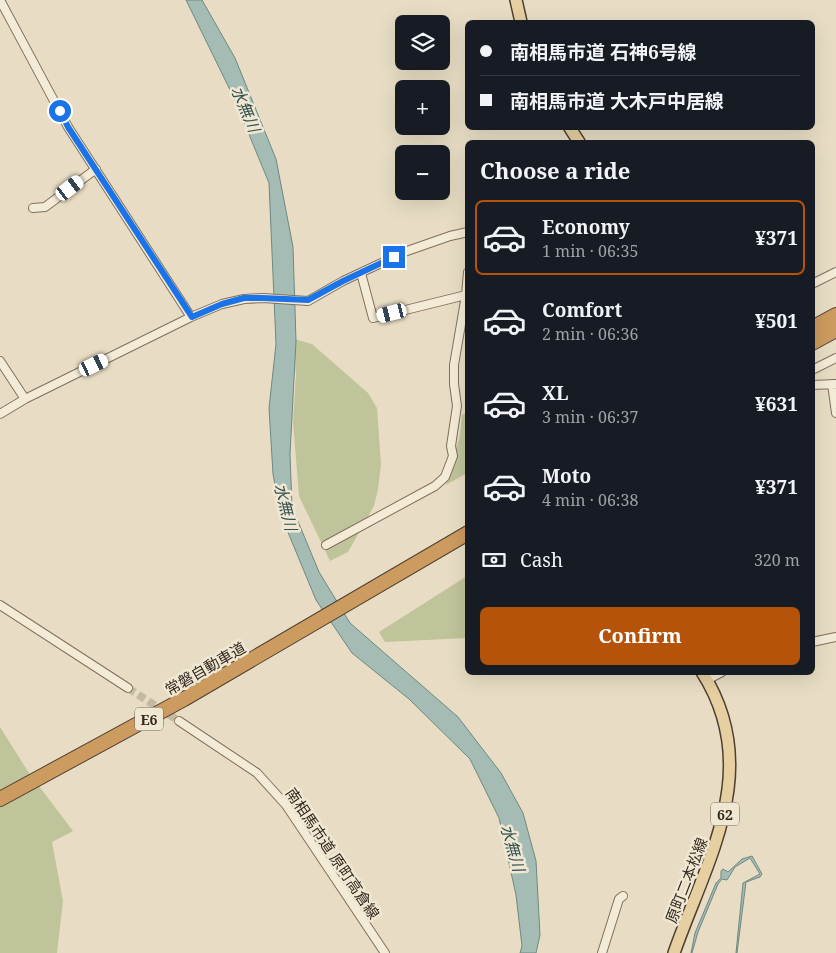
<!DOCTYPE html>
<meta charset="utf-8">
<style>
:root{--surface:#171b24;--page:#242831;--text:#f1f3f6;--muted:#9ea1a6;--line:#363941;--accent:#b45309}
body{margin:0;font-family:"Noto Serif","Noto Sans JP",serif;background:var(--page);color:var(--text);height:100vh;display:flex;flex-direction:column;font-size:19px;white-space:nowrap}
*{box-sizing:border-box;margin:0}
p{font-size:16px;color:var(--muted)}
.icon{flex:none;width:28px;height:28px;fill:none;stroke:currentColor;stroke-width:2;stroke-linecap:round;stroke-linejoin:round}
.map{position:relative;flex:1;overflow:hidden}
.drawer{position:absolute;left:465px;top:140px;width:350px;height:535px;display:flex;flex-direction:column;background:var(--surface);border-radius:8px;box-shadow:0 5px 20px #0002}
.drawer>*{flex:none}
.banner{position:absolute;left:465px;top:20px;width:350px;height:110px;border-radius:8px;box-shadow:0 5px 20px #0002;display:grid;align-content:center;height:110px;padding:0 15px;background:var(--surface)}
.buttons{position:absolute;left:395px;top:15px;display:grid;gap:10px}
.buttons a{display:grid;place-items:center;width:55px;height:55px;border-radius:8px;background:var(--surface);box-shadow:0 5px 20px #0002;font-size:25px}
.end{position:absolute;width:22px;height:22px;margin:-11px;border:6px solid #1a73e8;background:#fff;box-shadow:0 0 0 2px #fff}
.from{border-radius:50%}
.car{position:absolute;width:15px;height:30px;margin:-15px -8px;border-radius:6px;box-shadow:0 0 4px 1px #0007;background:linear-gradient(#fff 24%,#345 0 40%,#fff 0 76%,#345 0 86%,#fff 0)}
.banner b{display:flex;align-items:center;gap:18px;height:48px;font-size:19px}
.banner b+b{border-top:1px solid var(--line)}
.banner i{width:12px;height:12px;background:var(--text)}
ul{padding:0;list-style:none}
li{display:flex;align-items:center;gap:15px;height:75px;margin:0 10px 8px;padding:0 5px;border:2px solid transparent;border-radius:8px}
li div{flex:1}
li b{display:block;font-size:19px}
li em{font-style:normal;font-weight:700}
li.current{border-color:var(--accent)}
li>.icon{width:45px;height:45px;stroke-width:1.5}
h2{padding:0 15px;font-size:22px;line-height:60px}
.pay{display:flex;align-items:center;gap:12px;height:55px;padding:0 15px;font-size:19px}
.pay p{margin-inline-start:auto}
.primary-button{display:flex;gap:10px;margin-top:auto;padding:10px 15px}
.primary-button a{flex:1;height:58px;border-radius:8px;background:var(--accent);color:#fff;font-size:20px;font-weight:700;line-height:58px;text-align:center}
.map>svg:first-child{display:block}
.green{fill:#c0c49a}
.water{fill:#a5bcb5;stroke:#6e8881}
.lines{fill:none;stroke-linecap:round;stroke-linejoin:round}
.minor-tunnel{stroke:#c4b9a3;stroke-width:8;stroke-dasharray:8 4;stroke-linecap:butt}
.minor-casing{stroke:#806f5d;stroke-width:10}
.primary-casing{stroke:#4e3e31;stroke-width:14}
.motorway-casing{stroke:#4e3e31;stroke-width:16}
.minor{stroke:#f4ebd6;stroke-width:8}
.primary{stroke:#e6d0a1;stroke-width:11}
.motorway{stroke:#cc9b5f;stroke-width:14}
.route{stroke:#1a73e8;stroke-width:6}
.labels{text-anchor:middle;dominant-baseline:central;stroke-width:5;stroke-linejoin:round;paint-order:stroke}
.shield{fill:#f0e7d3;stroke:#6b6155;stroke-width:1}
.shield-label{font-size:14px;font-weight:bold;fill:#32281f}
.street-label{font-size:15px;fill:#32281f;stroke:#f0e7d3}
.water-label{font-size:16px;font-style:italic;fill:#30504e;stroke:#f0e7d3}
</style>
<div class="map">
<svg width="836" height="953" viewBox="0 0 836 953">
<rect width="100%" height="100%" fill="#e8ddc4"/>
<!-- green -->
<path class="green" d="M294,339L312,344L368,393L377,408L381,464L378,489L374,506L348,552L330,561L299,496L293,422L296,375Z
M467,413V473L446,485L460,435L462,415Z
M467,576V638L385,642L379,632Z
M0,727L29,773L73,831L52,842L63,901L57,953H0Z"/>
<!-- water -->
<path class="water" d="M186,0H202L235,58L276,159L293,247L296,341L290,454L292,507L319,572L350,623L458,717L501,773L523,813L536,861L540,935L536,953H520L522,946L516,895L499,818L470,759L409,699L352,653L316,600L280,513L273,474L269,408L276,344L269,183L234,98Z
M752,856L762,874L760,877L746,882L737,953H736L743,883L760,874L750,858L735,867L727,880L722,879L718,884L698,932L692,953H691L695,933L716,883L721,878V871L723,869L728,872L742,859Z"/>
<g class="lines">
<!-- minor-tunnel -->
<path class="minor-tunnel" d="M128,688L179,721"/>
<!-- minor casing -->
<g class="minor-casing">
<path id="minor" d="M0,0L68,127L191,317
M33,208L45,207L96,169
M361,273L373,318L466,295
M812,284L836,272
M0,361L25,399
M812,370L836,358
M832,384L836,413
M812,385L836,384
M0,414L25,399L191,317L222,304L244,299L263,298L308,301L343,281L407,251L450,236L468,232
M326,545L435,486L445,477L453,456L451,446L457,406L454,384V365L466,295L468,272
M0,605L128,688
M812,642L836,637
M707,680L722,672
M179,721L257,773L286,805L385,953
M602,953L619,899L623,896"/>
</g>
<!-- primary casing -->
<g class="primary-casing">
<path id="primary" d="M516,0L521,22
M570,128L579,142
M674,953C707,859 764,769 702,672"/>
</g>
<!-- motorway casing -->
<g class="motorway-casing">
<path id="motorway" d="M812,328L836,315
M812,343L836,330
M0,799L184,699L468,533"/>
</g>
<!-- minor -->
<use href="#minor" class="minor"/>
<!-- primary -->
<use href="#primary" class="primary"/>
<!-- motorway -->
<use href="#motorway" class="motorway"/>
</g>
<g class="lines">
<!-- route -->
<path class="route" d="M60,111L68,127L192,317L222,304L244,298H262L308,300L343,281L394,257"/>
</g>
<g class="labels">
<!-- shield labels -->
<g class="shield">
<rect x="135" y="707.5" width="28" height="23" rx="4"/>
<rect x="711" y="802.5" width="28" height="23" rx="4"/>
</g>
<g class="shield-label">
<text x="149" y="719">E6</text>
<text x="725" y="814">62</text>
</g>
<!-- street labels -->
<g class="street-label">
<text transform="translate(205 668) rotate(-30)">常磐自動車道</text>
<text transform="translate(333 853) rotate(56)">南相馬市道 原町高倉線</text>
<text transform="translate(686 880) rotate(-69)">原町二本松線</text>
</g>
<!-- water labels -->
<g class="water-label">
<text transform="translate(246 109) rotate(67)">水無川</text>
<text transform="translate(286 507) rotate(76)">水無川</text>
<text transform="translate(513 848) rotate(74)">水無川</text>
</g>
</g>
</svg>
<div class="buttons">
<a><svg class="icon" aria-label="layers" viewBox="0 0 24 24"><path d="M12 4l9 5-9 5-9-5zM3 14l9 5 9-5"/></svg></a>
<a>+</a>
<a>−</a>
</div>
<i class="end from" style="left:60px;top:111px"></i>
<i class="end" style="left:394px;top:257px"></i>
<i class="car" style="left:70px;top:188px;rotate:53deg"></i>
<i class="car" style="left:392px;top:313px;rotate:256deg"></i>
<i class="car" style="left:94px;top:365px;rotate:64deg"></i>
<div class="banner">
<b><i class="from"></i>南相馬市道 石神6号線</b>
<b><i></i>南相馬市道 大木戸中居線</b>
</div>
<section class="drawer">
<h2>Choose a ride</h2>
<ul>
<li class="current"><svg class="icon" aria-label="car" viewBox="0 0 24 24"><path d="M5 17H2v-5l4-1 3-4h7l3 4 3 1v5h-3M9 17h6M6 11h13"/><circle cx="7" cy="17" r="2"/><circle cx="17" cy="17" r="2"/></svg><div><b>Economy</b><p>1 min · 06:35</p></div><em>¥371</em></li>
<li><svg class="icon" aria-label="car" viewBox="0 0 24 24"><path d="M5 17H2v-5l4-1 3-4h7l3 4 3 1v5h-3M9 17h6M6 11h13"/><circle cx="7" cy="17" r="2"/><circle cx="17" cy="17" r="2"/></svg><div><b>Comfort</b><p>2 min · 06:36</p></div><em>¥501</em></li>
<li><svg class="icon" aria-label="car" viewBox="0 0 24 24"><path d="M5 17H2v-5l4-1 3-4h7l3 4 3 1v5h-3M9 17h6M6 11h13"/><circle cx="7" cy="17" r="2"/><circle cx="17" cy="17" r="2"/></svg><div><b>XL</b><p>3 min · 06:37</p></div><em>¥631</em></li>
<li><svg class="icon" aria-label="car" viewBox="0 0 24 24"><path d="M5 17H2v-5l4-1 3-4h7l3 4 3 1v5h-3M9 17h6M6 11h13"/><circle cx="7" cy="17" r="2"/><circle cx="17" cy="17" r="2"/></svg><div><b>Moto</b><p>4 min · 06:38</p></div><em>¥371</em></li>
</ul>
<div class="pay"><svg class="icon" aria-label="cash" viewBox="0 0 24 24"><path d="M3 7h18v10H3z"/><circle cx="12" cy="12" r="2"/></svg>Cash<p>320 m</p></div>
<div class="primary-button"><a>Confirm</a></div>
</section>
</div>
